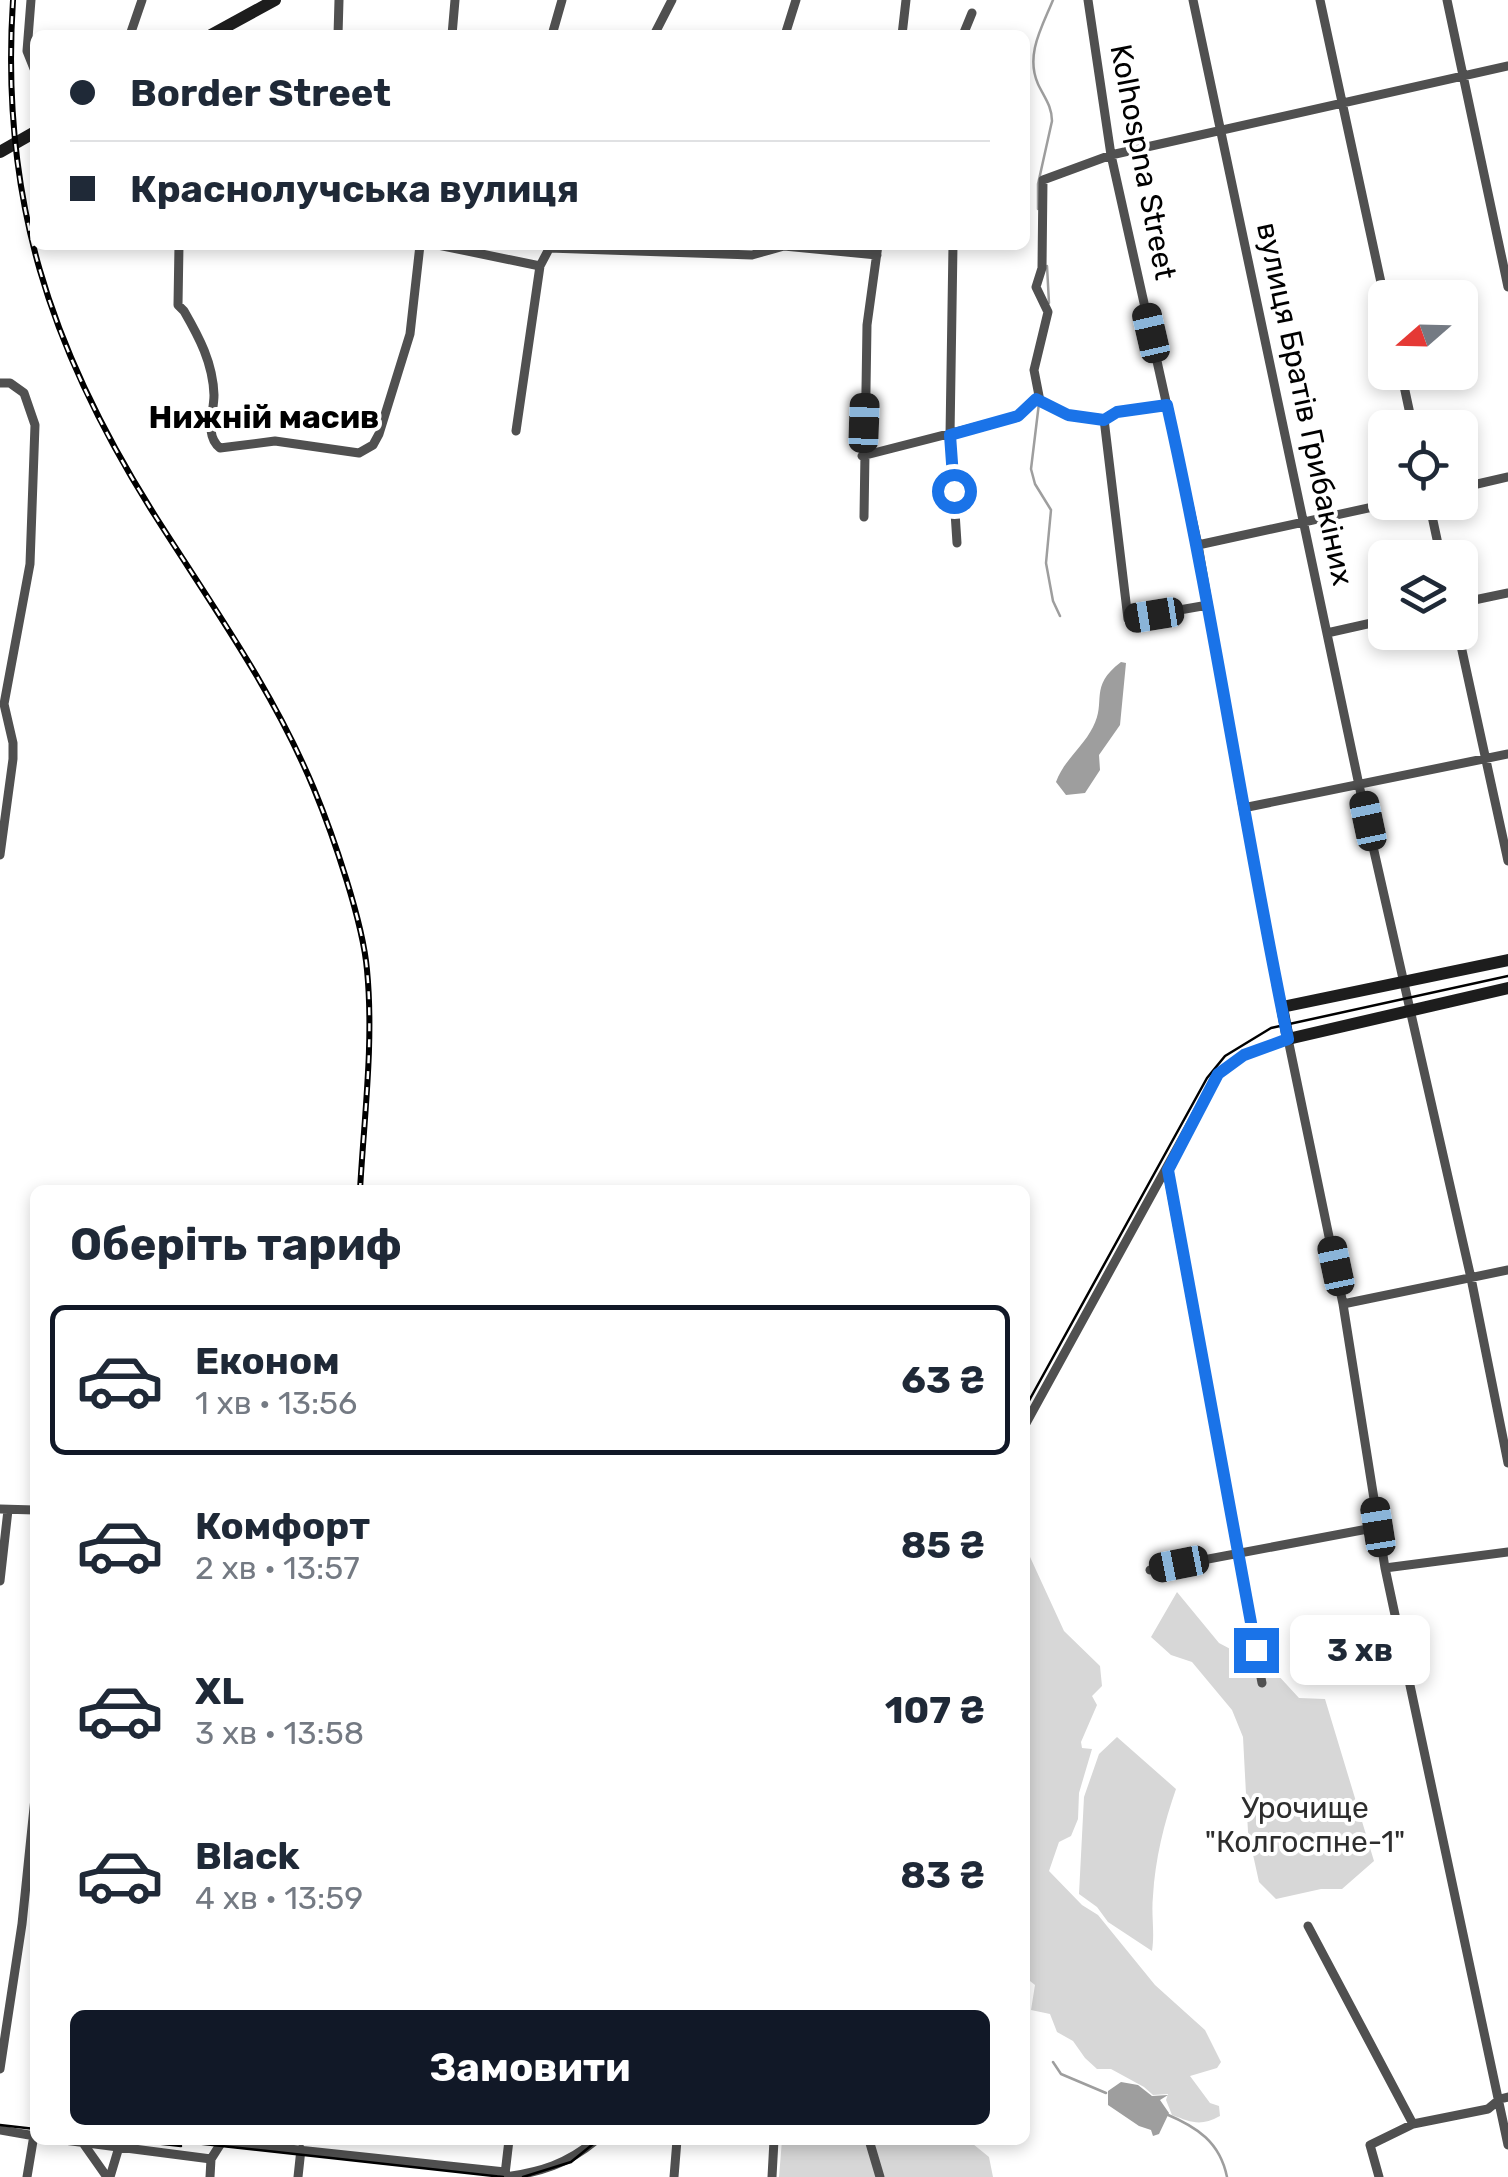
<!DOCTYPE html>
<html lang="uk">
<meta charset="utf-8">
<style>
:root{--surface:#fff;--page:#f2f2f3;--text:#1f2937;--muted:#747a83;--line:#e0e1e3;--accent:#111827}
body{margin:0;font-family:Rubik,sans-serif;background:var(--page);color:var(--text);height:100vh;display:flex;flex-direction:column;font-size:38px;white-space:nowrap}
*{box-sizing:border-box;margin:0}
p{font-size:32px;color:var(--muted)}
.icon{flex:none;width:55px;height:55px;fill:none;stroke:currentColor;stroke-width:2;stroke-linecap:round;stroke-linejoin:round}
.map{position:relative;flex:1;overflow:hidden}
.drawer{position:absolute;left:30px;top:1185px;width:1000px;height:960px;display:flex;flex-direction:column;background:var(--surface);border-radius:15px;box-shadow:0 5px 15px #0003}
.drawer>*{flex:none}
.guide{position:absolute;left:30px;top:30px;width:1000px;height:220px;border-radius:15px;box-shadow:0 5px 15px #0003;display:grid;align-content:center;height:220px;padding:0 40px;background:var(--surface)}
.needle{width:65px;rotate:250deg}
.fabs{position:absolute;left:1368px;top:280px;display:grid;gap:20px}
.fabs a{display:grid;place-items:center;width:110px;height:110px;border-radius:15px;background:var(--surface);box-shadow:0 5px 15px #0003;font-size:50px}
.end{position:absolute;width:45px;height:45px;margin:-22px;border:12px solid #1a73e8;background:#fff;box-shadow:0 0 0 5px #fff}
.from{border-radius:50%}
.bubble{position:absolute;height:70px;border-radius:15px;background:var(--surface);box-shadow:0 5px 15px #0003;font-size:32px;font-weight:700;line-height:70px;text-align:center}
.car{position:absolute;width:30px;height:60px;margin:-30px -15px;border-radius:12px;box-shadow:0 0 8px 2px #0007;background:linear-gradient(#222 24%,#8ab4d8 0 40%,#222 0 76%,#8ab4d8 0 86%,#222 0)}
.guide b{display:flex;align-items:center;gap:35px;height:95px;font-size:38px}
.guide b+b{border-top:2px solid var(--line)}
.guide i{width:25px;height:25px;background:var(--text)}
ul{padding:0;list-style:none}
li{display:flex;align-items:center;gap:30px;height:150px;margin:0 20px 15px;padding:0 20px;border:5px solid transparent;border-radius:15px}
li div{flex:1}
li b{display:block;font-size:38px}
li em{font-style:normal;font-weight:700}
li.on{border-color:var(--accent)}
li>.icon{width:90px;height:90px;stroke-width:1.5}
h2{padding:0 40px;font-size:45px;line-height:120px}
.cta{display:flex;gap:20px;margin-top:auto;padding:20px 40px}
.cta a{flex:1;height:115px;border-radius:15px;background:var(--accent);color:#fff;font-size:40px;font-weight:700;line-height:115px;text-align:center}
.map>svg:first-child{display:block}
.green{fill:#d7d7d7}
.water{fill:#9e9e9e}
.lines{fill:none;stroke-linecap:round;stroke-linejoin:round}
.stream{stroke:#9e9e9e;stroke-width:2.5}
.street{stroke:#505050;stroke-width:9}
.secondary{stroke:#1d1d1d;stroke-width:12}
.tram{stroke:#000;stroke-width:2.5}
.rail-casing{stroke:#000;stroke-width:6}
.rail{stroke:#fff;stroke-width:2.5;stroke-dasharray:8;stroke-linecap:butt}
.route{stroke:#1a73e8;stroke-width:12}
.labels{text-anchor:middle;dominant-baseline:central;stroke-width:8;stroke-linejoin:round;paint-order:stroke}
.street-label{font-size:30px;fill:#000;stroke:#fff}
.park-label{font-size:30px;fill:#2e2e2e;stroke:#fff}
.neighbourhood-label{font-size:32px;font-weight:bold;fill:#000;stroke:#fff}
</style>
<div class="map">
<svg width="1508" height="2177" viewBox="0 0 1508 2177">
<rect width="100%" height="100%" fill="#fff"/>
<!-- green -->
<path class="green" d="M1025,1546L1064,1631L1100,1666L1102,1686L1092,1696L1097,1705L1081,1742L1082,1748L1092,1749L1079,1793L1078,1819L1071,1836L1059,1842L1049,1871L1082,1905L1098,1915L1155,1985L1205,2030L1221,2062L1217,2068L1190,2076L1210,2103L1219,2106L1220,2116C1200,2127 1191,2122 1172,2115L1166,2100L1168,2094L1153,2095L1144,2087L1111,2069H1097L1085,2058L1073,2041L1057,2032L1050,2014L1031,2010L1035,1985L1025,1977Z
M1177,1592L1219,1643L1276,1673L1299,1698L1325,1699L1374,1861L1342,1889H1321L1276,1899L1259,1882L1248,1832L1243,1737L1232,1710L1192,1662L1171,1655L1151,1637Z
M1117,1737L1176,1789C1164,1823 1155,1860 1153,1896C1151,1915 1155,1932 1152,1951L1108,1922L1097,1907L1079,1894L1084,1797L1099,1754Z
M782,2140H865L876,2177H779Z
M871,2140H975L973,2144L989,2157L993,2177H883Z"/>
<!-- water -->
<path class="water" d="M1121,662L1126,663L1120,725L1099,755L1100,770L1085,793L1066,795L1056,782C1064,760 1083,747 1093,727C1107,701 1088,687 1121,662Z
M1121,2082L1138,2085L1152,2096L1168,2095L1160,2100L1169,2113L1159,2134L1153,2136L1151,2130L1139,2126L1108,2105V2091Z"/>
<g class="lines">
<!-- stream -->
<path class="stream" d="M1038,209V184L1052,121C1052,106 1044,97 1038,84C1025,55 1042,27 1053,0
M1047,266L1049,303
M1039,403L1031,469L1035,484L1051,510L1046,563L1053,601L1060,616
M1053,2062L1061,2074L1106,2093
M1166,2114C1197,2127 1220,2142 1227,2177"/>
<!-- street -->
<path class="street" d="M31,0L27,51L35,71
M1088,0L1111,155L1198,545L1243,808L1282,1007
M1193,0L1359,785L1471,1278L1508,1463
M1320,0L1385,301
M1447,0L1508,287
M130,35L142,0
M338,35L339,0
M452,35L455,0
M552,35L562,0
M654,35L672,0
M785,35L796,0
M902,35L906,0
M963,35L972,13
M179,245L178,305L184,311C199,337 213,363 214,395C214,413 204,435 220,448L275,441L359,453L373,445L379,434L410,334L420,245
M438,245L540,266
M953,245L950,435L957,543
M549,248L752,255L784,246L877,255
M1401,372L1413,428
M0,383H10L24,393L35,425L30,564L4,704L13,743V759L0,855
M1040,401L1034,370L1048,312L1036,287L1042,268L1043,180L1111,155L1508,66
M1104,419L1128,619L1208,605
M1104,419L1117,412L1167,405
M516,431L540,266L551,245
M862,456L1018,416L1036,399L1067,415L1104,419
M1460,488L1508,477
M1429,502L1441,558
M864,517L867,325L878,245
M1198,545L1396,502
M1460,603L1508,593
M1458,632L1508,861
M1327,633L1385,620
M1243,808L1508,754
M1167,1170L1262,1683
M1343,1304L1508,1270
M1025,1425L1218,1074L1244,1055L1288,1039L1343,1304L1385,1568L1508,2145
M0,1509L35,1510
M1385,1568L1508,1552
M1150,1570L1378,1527
M0,1581L8,1510
M1308,1926L1413,2124
M0,2069L22,1924L35,1798
M0,2130L35,2136
M64,2140L211,2159
M869,2140L880,2177
M222,2142L505,2172
M83,2143L107,2177
M505,2174L509,2140
M27,2177L34,2135
M110,2177L119,2147
M210,2177L211,2159L223,2140
M298,2177L301,2149
M505,2177C541,2172 567,2164 596,2140
M674,2177L677,2140
M772,2177L774,2140
M1379,2177L1370,2145L1413,2124L1488,2109L1500,2099L1508,2097"/>
<!-- secondary -->
<path class="secondary" d="M211,35L275,0
M0,152L35,132
M1508,960L1282,1007L1288,1039L1508,988"/>
<!-- tram -->
<path class="tram" d="M1025,1408L1207,1078L1225,1056L1271,1028L1508,976
M0,2125L35,2129
M126,2140L181,2146
M167,2140L503,2177
M523,2177L571,2162L598,2140"/>
<!-- rail casing -->
<g class="rail-casing">
<path id="rail" d="M13,0C0,198 50,349 154,514C211,604 273,690 314,789C333,835 363,922 367,970C374,1042 364,1118 360,1190"/>
</g>
<!-- rail -->
<use href="#rail" class="rail"/>
</g>
<g class="lines">
<!-- route -->
<path class="route" d="M954,491L950,435L1018,416L1036,399L1068,415L1104,420L1117,412L1167,405C1214,615 1244,828 1288,1039L1244,1055L1218,1074L1168,1170L1256,1650"/>
</g>
<g class="labels">
<!-- street labels -->
<g class="street-label">
<text transform="translate(1143 162) rotate(79)">Kolhospna Street</text>
<text transform="translate(1305 404) rotate(78)">вулиця Братів Грибакіних</text>
</g>
<!-- park labels -->
<g class="park-label">
<text x="1305" y="1808">Урочище<tspan x="1305" dy="34">"Колгоспне-1"</tspan></text>
</g>
<!-- neighbourhood labels -->
<g class="neighbourhood-label">
<text x="264" y="417">Нижній масив</text>
</g>
</g>
</svg>
<div class="fabs">
<a><svg class="needle" viewBox="-14 -14 28 28"><path d="M0-13l5 13h-10z" fill="#e53935"/><path d="M0 13l5-13h-10z" fill="#747a83"/></svg></a>
<a><svg class="icon" aria-label="locate" viewBox="0 0 24 24"><circle cx="12" cy="12" r="6"/><path d="M12 2v4M12 18v4M2 12h4M18 12h4"/></svg></a>
<a><svg class="icon" aria-label="layers" viewBox="0 0 24 24"><path d="M12 4l9 5-9 5-9-5zM3 14l9 5 9-5"/></svg></a>
</div>
<i class="end from" style="left:954px;top:491px"></i>
<i class="end" style="left:1256px;top:1650px"></i>
<div class="bubble" style="left:1290px;top:1615px;width:140px">3 хв</div>
<i class="car" style="left:1151px;top:333px;rotate:347deg"></i>
<i class="car" style="left:864px;top:423px;rotate:2deg"></i>
<i class="car" style="left:1154px;top:615px;rotate:261deg"></i>
<i class="car" style="left:1368px;top:821px;rotate:348deg"></i>
<i class="car" style="left:1336px;top:1266px;rotate:348deg"></i>
<i class="car" style="left:1378px;top:1527px;rotate:351deg"></i>
<i class="car" style="left:1179px;top:1564px;rotate:259deg"></i>
<div class="guide">
<b><i class="from"></i>Border Street</b>
<b><i></i>Краснолучська вулиця</b>
</div>
<section class="drawer">
<h2>Оберіть тариф</h2>
<ul>
<li class="on"><svg class="icon" aria-label="car" viewBox="0 0 24 24"><path d="M5 17H2v-5l4-1 3-4h7l3 4 3 1v5h-3M9 17h6M6 11h13"/><circle cx="7" cy="17" r="2"/><circle cx="17" cy="17" r="2"/></svg><div><b>Економ</b><p>1 хв · 13:56</p></div><em>63 ₴</em></li>
<li><svg class="icon" aria-label="car" viewBox="0 0 24 24"><path d="M5 17H2v-5l4-1 3-4h7l3 4 3 1v5h-3M9 17h6M6 11h13"/><circle cx="7" cy="17" r="2"/><circle cx="17" cy="17" r="2"/></svg><div><b>Комфорт</b><p>2 хв · 13:57</p></div><em>85 ₴</em></li>
<li><svg class="icon" aria-label="car" viewBox="0 0 24 24"><path d="M5 17H2v-5l4-1 3-4h7l3 4 3 1v5h-3M9 17h6M6 11h13"/><circle cx="7" cy="17" r="2"/><circle cx="17" cy="17" r="2"/></svg><div><b>XL</b><p>3 хв · 13:58</p></div><em>107 ₴</em></li>
<li><svg class="icon" aria-label="car" viewBox="0 0 24 24"><path d="M5 17H2v-5l4-1 3-4h7l3 4 3 1v5h-3M9 17h6M6 11h13"/><circle cx="7" cy="17" r="2"/><circle cx="17" cy="17" r="2"/></svg><div><b>Black</b><p>4 хв · 13:59</p></div><em>83 ₴</em></li>
</ul>
<div class="cta"><a>Замовити</a></div>
</section>
</div>
